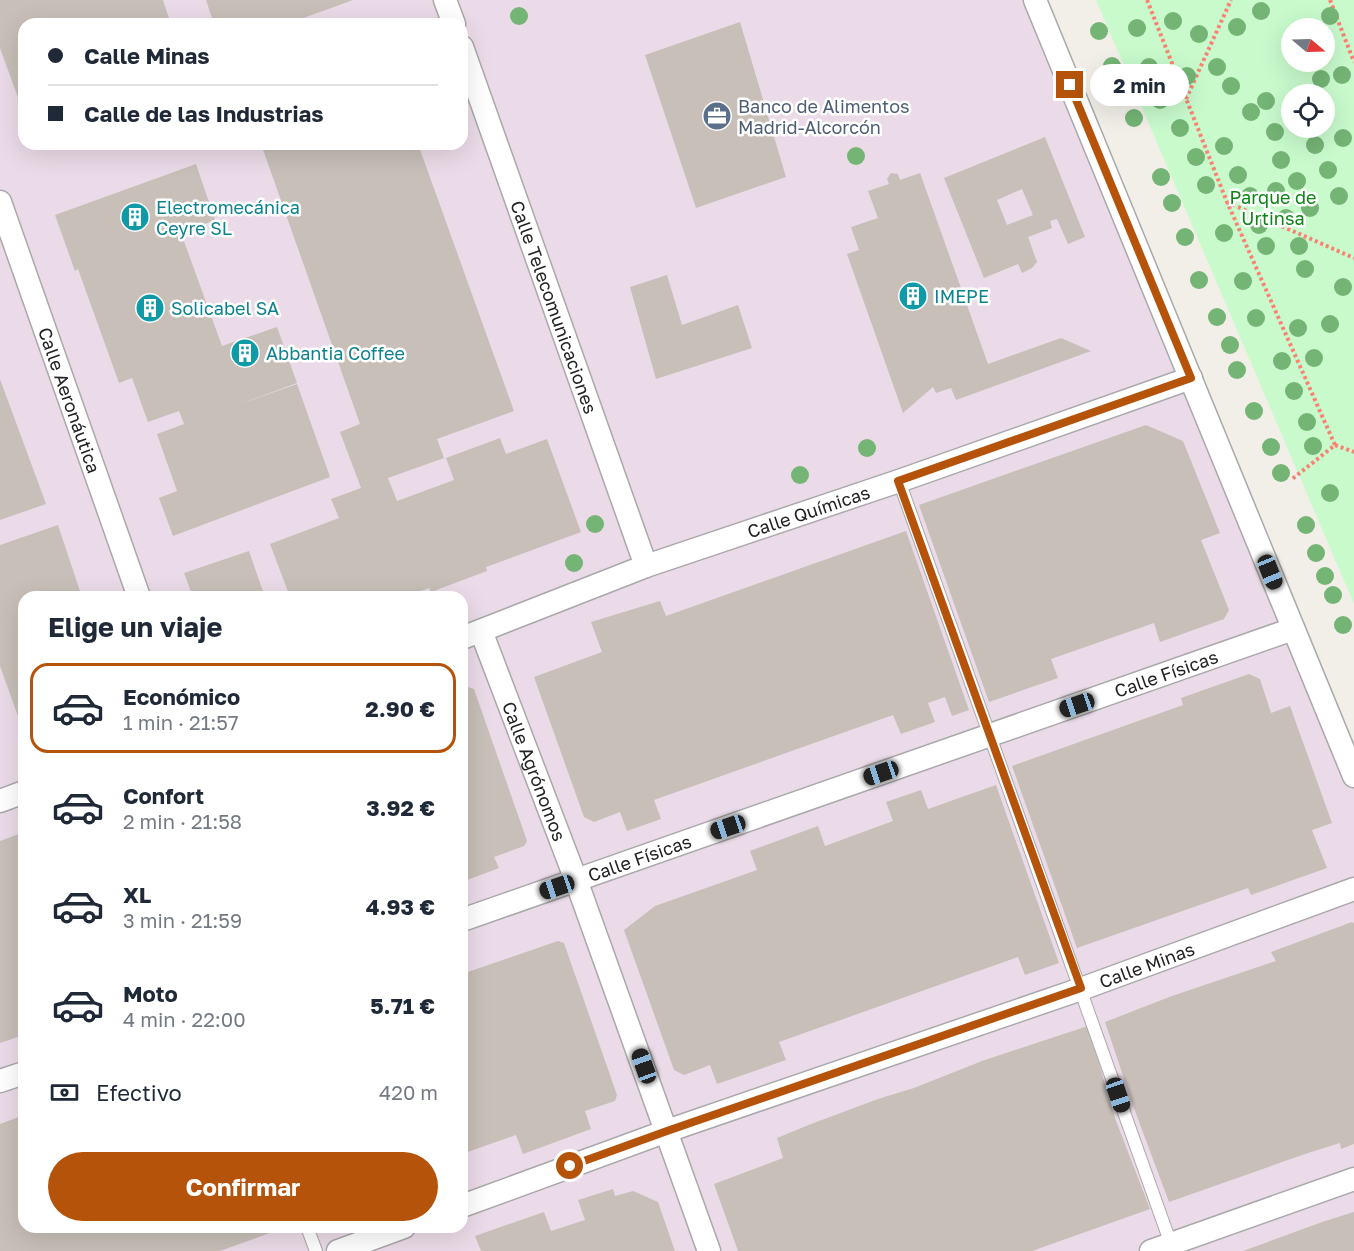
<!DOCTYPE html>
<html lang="es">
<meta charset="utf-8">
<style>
:root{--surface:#fff;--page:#f2f2f3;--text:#1f2937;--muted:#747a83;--line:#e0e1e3;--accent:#b45309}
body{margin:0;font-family:"Golos Text",sans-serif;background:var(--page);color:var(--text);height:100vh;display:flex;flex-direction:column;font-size:22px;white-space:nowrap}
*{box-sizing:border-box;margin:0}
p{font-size:20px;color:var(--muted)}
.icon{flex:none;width:33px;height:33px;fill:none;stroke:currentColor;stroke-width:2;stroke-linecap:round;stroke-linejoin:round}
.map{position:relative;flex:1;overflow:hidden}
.drawer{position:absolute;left:18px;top:591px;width:450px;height:642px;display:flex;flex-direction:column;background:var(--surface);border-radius:18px;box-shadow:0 6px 24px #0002}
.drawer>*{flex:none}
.hud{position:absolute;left:18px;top:18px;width:450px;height:132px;border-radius:18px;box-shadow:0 6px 24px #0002;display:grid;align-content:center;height:132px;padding:0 30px;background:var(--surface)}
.needle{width:39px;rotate:109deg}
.buttons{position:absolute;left:1281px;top:18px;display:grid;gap:12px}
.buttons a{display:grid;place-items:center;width:54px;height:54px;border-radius:50%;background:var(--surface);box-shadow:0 6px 24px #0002;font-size:30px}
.end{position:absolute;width:27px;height:27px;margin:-14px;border:8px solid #b45309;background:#fff;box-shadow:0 0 0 3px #fff}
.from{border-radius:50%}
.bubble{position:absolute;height:42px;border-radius:21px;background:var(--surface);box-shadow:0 6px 24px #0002;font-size:20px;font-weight:700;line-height:42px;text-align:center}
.car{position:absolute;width:18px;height:36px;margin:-18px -9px;border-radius:8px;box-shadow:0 0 4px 2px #0007;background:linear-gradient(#222 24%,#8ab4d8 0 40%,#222 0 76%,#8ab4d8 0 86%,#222 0)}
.hud b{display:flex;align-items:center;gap:21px;height:57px;font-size:22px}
.hud b+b{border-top:2px solid var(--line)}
.hud i{width:15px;height:15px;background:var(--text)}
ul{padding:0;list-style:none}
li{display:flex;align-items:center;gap:18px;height:90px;margin:0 12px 9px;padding:0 18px;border:3px solid transparent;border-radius:18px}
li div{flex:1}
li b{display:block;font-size:22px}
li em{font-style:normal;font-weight:700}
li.current{border-color:var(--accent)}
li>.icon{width:54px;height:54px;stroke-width:1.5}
h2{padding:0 30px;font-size:27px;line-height:72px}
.pay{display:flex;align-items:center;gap:15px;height:66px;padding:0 30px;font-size:22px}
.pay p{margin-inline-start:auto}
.primary-button{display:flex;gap:12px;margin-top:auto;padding:12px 30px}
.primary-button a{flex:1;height:69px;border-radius:36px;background:var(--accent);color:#fff;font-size:24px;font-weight:700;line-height:69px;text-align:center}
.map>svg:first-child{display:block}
.industrial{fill:#ebdbe8;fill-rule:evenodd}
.park{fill:#c8facc;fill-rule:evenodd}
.building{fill:#c7bfb8;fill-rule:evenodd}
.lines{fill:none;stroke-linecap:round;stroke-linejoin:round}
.service-casing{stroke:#a9a9a9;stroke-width:14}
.minor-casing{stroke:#a9a9a9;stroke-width:25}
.path{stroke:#fa8072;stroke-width:4;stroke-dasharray:3 3;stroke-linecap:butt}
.service{stroke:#fff;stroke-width:12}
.minor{stroke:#fff;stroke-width:22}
.tree{fill:#74b475}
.route{stroke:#b45309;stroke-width:8}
.labels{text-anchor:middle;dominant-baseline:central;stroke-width:5;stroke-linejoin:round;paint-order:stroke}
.service-label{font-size:18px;fill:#4e5e75;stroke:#fff;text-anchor:start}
.park-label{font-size:18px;fill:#0c8416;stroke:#fff}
.culture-label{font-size:18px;fill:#0d838f;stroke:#fff;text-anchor:start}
.street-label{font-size:18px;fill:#222;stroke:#fff}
</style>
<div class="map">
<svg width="1354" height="1251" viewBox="0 0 1354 1251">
<rect width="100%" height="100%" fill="#f2efe9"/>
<!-- industrial -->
<path class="industrial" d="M0,0H1034L1354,787V1251H0ZM24,24H462V144H24ZM24,597H462V1227H24Z"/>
<!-- park -->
<path class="park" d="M1096,0H1354V604ZM1292,28H1324V62H1292ZM1292,94H1324V128H1292Z"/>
<!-- building -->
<path class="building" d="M0,0H163L171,24H24V114L0,48Z
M206,0H353L287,24H214Z
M740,22L786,177L696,208L645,55Z
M1045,137L1085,237L1068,244L1057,219L1050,221L1052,228L1028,237L1037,262L1032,268L1022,273L1018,264L984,278L944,178ZM1022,189L1033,215L1007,225L997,200Z
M261,144H418L514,411L437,439L444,458L388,478L397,501L454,480L446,458L500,438L506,454L547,439L581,532L486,567L487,571L431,592L429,588L405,597H290L270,544L339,518L331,499L361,488L340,432L360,424Z
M196,164L215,220L181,233L222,346L277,327L297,383L240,404L297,384L330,477L173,536L159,498L177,491L157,434L184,424L179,411L148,422L132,378L119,383L78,269L75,271L55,215Z
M891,173L898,174L900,180L920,173L988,364L1061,338L1091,351L956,400L951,388L936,393L933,387L903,413L847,254L859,250L851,227L878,218L868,191L889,184L887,179Z
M667,275L682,325L738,305L752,348L656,379L630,287Z
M0,379L46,504L0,520Z
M1146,425L1183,441L1220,533L1201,540L1229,610L1224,619L1160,642L1154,623L1051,659L1058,678L989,702L919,505Z
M58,525L82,597H24V733L0,666V545Z
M906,531L969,710L952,716L945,697L928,703L935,722L901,734L893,715L654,800L661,819L627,831L620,812L594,822L584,817L534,677L602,652L591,622L660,601L666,616Z
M249,551L265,597H193L184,573Z
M1249,674L1260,679L1271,713L1290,706L1332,823L1312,830L1327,868L1251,895L1248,888L1077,948L1012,766L1183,705L1181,698Z
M468,687L474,689L527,841L524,846L494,857L499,868L462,882V690Z
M996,785L1059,963L1025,975L1018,957L950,981L779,1042L786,1060L717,1084L710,1065L684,1075L674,1070L624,930L655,906L757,870L750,851L818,826L825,846L893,821L886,802L921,790L928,809Z
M24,832V1035L0,1043V841Z
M1352,922L1354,923V1144L1341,1149L1340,1143L1305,1154L1169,1202L1135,1111L1105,1022L1172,996L1276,961L1271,952Z
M558,941L564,943L617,1095L615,1101L585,1111L591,1129L523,1154L516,1135L462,1154V974Z
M1088,1026L1115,1118L1150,1209L1032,1251H738L714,1184L783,1158L777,1138L811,1124L878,1099L914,1088L982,1061Z
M24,1115V1227H286L220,1251H0V1124Z
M613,1189L615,1196L633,1191L658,1202L675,1251H481L475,1236L544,1212L551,1231L585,1220L578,1200Z
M1354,1212V1251H1243L1325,1221Z"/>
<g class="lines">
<!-- service casing -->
<g class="service-casing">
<path id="service" d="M899,481L1172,1247
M307,1227L316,1251"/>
</g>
<!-- minor casing -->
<g class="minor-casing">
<g id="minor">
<path d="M445,0L454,24"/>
<path d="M1035,0L1354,776"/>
<path id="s1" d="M462,47L646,566"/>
<path id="s2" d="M0,202L139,597"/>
<path id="s3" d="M481,631L576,880L709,1251"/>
<path id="s4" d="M462,638L646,566L899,481L1191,378"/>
<path d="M0,801L24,792"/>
<path id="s5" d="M462,920L1293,629"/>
<path d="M0,1081L24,1073"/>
<path id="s6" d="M462,1206L667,1131L1081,989L1354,889"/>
<path d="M338,1251L404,1227"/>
<path d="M1151,1251L1354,1179"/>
</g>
</g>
<!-- path -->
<path class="path" d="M1147,0L1227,202L1335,445L1291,480
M1330,0L1354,62
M1186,99L1231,0
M1227,202L1354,258
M1335,445L1354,452"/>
<!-- service -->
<use href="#service" class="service"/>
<!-- minor -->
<use href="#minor" class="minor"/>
</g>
<!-- trees -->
<g class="tree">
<circle cx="1261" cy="11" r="9"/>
<circle cx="519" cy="16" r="9"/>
<circle cx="1330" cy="16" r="9"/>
<circle cx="1173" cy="21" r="9"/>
<circle cx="1237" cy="27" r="9"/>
<circle cx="1137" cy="28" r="9"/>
<circle cx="1099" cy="31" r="9"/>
<circle cx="1199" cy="34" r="9"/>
<circle cx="1112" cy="66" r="9"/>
<circle cx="1149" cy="67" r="9"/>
<circle cx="1217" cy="67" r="9"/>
<circle cx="1342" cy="75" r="9"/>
<circle cx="1187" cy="76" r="9"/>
<circle cx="1321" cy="79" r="9"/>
<circle cx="1170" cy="83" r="9"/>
<circle cx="1231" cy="86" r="9"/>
<circle cx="1121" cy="93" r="9"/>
<circle cx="1160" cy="100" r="9"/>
<circle cx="1266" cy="101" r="9"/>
<circle cx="1251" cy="112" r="9"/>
<circle cx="1134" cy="118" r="9"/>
<circle cx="1180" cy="128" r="9"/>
<circle cx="1275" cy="132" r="9"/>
<circle cx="1343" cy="138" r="9"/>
<circle cx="1315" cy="145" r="9"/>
<circle cx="1224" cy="146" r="9"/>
<circle cx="856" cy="156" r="9"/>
<circle cx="1196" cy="157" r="9"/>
<circle cx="1281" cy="160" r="9"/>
<circle cx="1328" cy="170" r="9"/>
<circle cx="1238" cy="175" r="9"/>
<circle cx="1161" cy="177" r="9"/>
<circle cx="1297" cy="181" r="9"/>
<circle cx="1206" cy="185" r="9"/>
<circle cx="1276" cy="191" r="9"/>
<circle cx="1250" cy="196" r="9"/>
<circle cx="1339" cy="196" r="9"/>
<circle cx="1172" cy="203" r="9"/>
<circle cx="1310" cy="208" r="9"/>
<circle cx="1286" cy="218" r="9"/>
<circle cx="1259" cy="225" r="9"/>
<circle cx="1224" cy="233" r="9"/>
<circle cx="1185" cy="237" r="9"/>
<circle cx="1266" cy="246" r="9"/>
<circle cx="1299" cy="246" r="9"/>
<circle cx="1305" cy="269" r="9"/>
<circle cx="1199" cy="280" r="9"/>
<circle cx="1243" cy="281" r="9"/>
<circle cx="1343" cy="287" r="9"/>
<circle cx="1217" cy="317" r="9"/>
<circle cx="1256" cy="318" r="9"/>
<circle cx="1330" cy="324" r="9"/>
<circle cx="1298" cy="328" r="9"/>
<circle cx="1230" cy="345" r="9"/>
<circle cx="1314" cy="358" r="9"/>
<circle cx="1282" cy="361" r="9"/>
<circle cx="1237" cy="370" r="9"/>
<circle cx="1294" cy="391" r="9"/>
<circle cx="1254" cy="411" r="9"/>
<circle cx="1307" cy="422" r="9"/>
<circle cx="1313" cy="446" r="9"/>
<circle cx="1271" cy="447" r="9"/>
<circle cx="867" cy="448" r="9"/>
<circle cx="1281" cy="473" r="9"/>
<circle cx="800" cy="475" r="9"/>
<circle cx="1330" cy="493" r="9"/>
<circle cx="595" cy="524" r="9"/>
<circle cx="1306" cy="525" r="9"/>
<circle cx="1316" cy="553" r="9"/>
<circle cx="574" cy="563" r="9"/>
<circle cx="1325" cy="576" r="9"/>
<circle cx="1333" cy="595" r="9"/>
<circle cx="1343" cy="625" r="9"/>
</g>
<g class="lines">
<!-- route -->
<path class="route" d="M570,1166L667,1131L1081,988L898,481L1191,378L1070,85"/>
</g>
<!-- icons -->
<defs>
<g id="office-disc" transform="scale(1.5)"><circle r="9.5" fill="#5c6f8a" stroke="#fff"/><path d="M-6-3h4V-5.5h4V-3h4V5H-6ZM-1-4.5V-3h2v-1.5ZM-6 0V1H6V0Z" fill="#fff"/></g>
<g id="building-disc" transform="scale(1.5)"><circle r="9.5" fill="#0f9aa8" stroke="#fff"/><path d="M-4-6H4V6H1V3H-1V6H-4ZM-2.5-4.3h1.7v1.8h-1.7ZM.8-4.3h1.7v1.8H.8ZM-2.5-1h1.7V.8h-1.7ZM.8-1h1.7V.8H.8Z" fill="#fff"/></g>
</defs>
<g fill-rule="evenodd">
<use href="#office-disc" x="717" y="116"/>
<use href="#building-disc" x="135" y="217"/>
<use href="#building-disc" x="913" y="296"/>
<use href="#building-disc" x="150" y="308"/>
<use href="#building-disc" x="245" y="353"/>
</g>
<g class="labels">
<!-- service labels -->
<g class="service-label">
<text x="738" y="106">Banco de Alimentos<tspan x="738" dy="21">Madrid-Alcorcón</tspan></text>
</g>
<!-- park labels -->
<g class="park-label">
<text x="1273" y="197">Parque de<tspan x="1273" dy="21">Urtinsa</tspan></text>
</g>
<!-- culture labels -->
<g class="culture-label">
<text x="156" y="207">Electromecánica<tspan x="156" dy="21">Ceyre SL</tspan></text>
<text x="934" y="296">IMEPE</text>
<text x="171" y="308">Solicabel SA</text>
<text x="266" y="353">Abbantia Coffee</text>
</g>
<!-- street labels -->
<g class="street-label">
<text stroke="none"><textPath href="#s1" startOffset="276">Calle Telecomunicaciones</textPath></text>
<text stroke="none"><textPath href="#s2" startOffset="210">Calle Aeronáutica</textPath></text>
<text stroke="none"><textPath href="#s4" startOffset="369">Calle Químicas</textPath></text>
<text stroke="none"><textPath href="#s5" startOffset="746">Calle Físicas</textPath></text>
<text stroke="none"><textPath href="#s3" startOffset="150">Calle Agrónomos</textPath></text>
<text stroke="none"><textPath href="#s5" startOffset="188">Calle Físicas</textPath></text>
<text stroke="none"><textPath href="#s6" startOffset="726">Calle Minas</textPath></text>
</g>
</g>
</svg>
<div class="buttons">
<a><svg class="needle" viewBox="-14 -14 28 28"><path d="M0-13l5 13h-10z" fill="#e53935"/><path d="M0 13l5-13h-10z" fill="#747a83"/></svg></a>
<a><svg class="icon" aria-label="locate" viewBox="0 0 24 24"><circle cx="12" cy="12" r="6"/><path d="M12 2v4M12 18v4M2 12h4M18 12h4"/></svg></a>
</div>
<i class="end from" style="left:570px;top:1166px"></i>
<i class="end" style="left:1070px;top:85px"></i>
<div class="bubble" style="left:1090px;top:64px;width:99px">2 min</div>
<i class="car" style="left:1270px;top:572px;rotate:158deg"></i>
<i class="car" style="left:1077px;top:705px;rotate:251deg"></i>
<i class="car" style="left:881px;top:773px;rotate:251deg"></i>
<i class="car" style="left:728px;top:827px;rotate:251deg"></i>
<i class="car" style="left:557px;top:887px;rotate:251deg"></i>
<i class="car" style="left:644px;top:1066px;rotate:340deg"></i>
<i class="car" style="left:1118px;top:1095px;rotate:161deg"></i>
<div class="hud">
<b><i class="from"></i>Calle Minas</b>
<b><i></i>Calle de las Industrias</b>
</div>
<section class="drawer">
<h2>Elige un viaje</h2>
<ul>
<li class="current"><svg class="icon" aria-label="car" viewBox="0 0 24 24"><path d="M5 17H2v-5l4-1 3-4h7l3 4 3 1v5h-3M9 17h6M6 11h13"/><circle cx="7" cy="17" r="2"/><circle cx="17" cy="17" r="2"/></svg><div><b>Económico</b><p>1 min · 21:57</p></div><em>2.90 €</em></li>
<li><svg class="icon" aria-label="car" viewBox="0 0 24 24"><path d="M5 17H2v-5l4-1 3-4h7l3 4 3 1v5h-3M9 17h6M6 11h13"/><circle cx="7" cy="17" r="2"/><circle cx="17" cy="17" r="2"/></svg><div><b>Confort</b><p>2 min · 21:58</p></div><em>3.92 €</em></li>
<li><svg class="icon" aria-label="car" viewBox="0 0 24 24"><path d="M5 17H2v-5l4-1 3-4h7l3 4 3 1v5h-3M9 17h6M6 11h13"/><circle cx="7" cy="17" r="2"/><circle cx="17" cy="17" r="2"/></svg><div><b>XL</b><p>3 min · 21:59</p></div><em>4.93 €</em></li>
<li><svg class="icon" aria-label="car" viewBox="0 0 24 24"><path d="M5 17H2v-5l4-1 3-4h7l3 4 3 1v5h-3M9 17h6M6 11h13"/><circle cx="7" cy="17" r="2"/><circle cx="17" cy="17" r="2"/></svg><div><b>Moto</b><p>4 min · 22:00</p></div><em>5.71 €</em></li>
</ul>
<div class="pay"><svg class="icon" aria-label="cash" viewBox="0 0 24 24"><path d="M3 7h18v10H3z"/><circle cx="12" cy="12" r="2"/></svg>Efectivo<p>420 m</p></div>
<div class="primary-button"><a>Confirmar</a></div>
</section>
</div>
